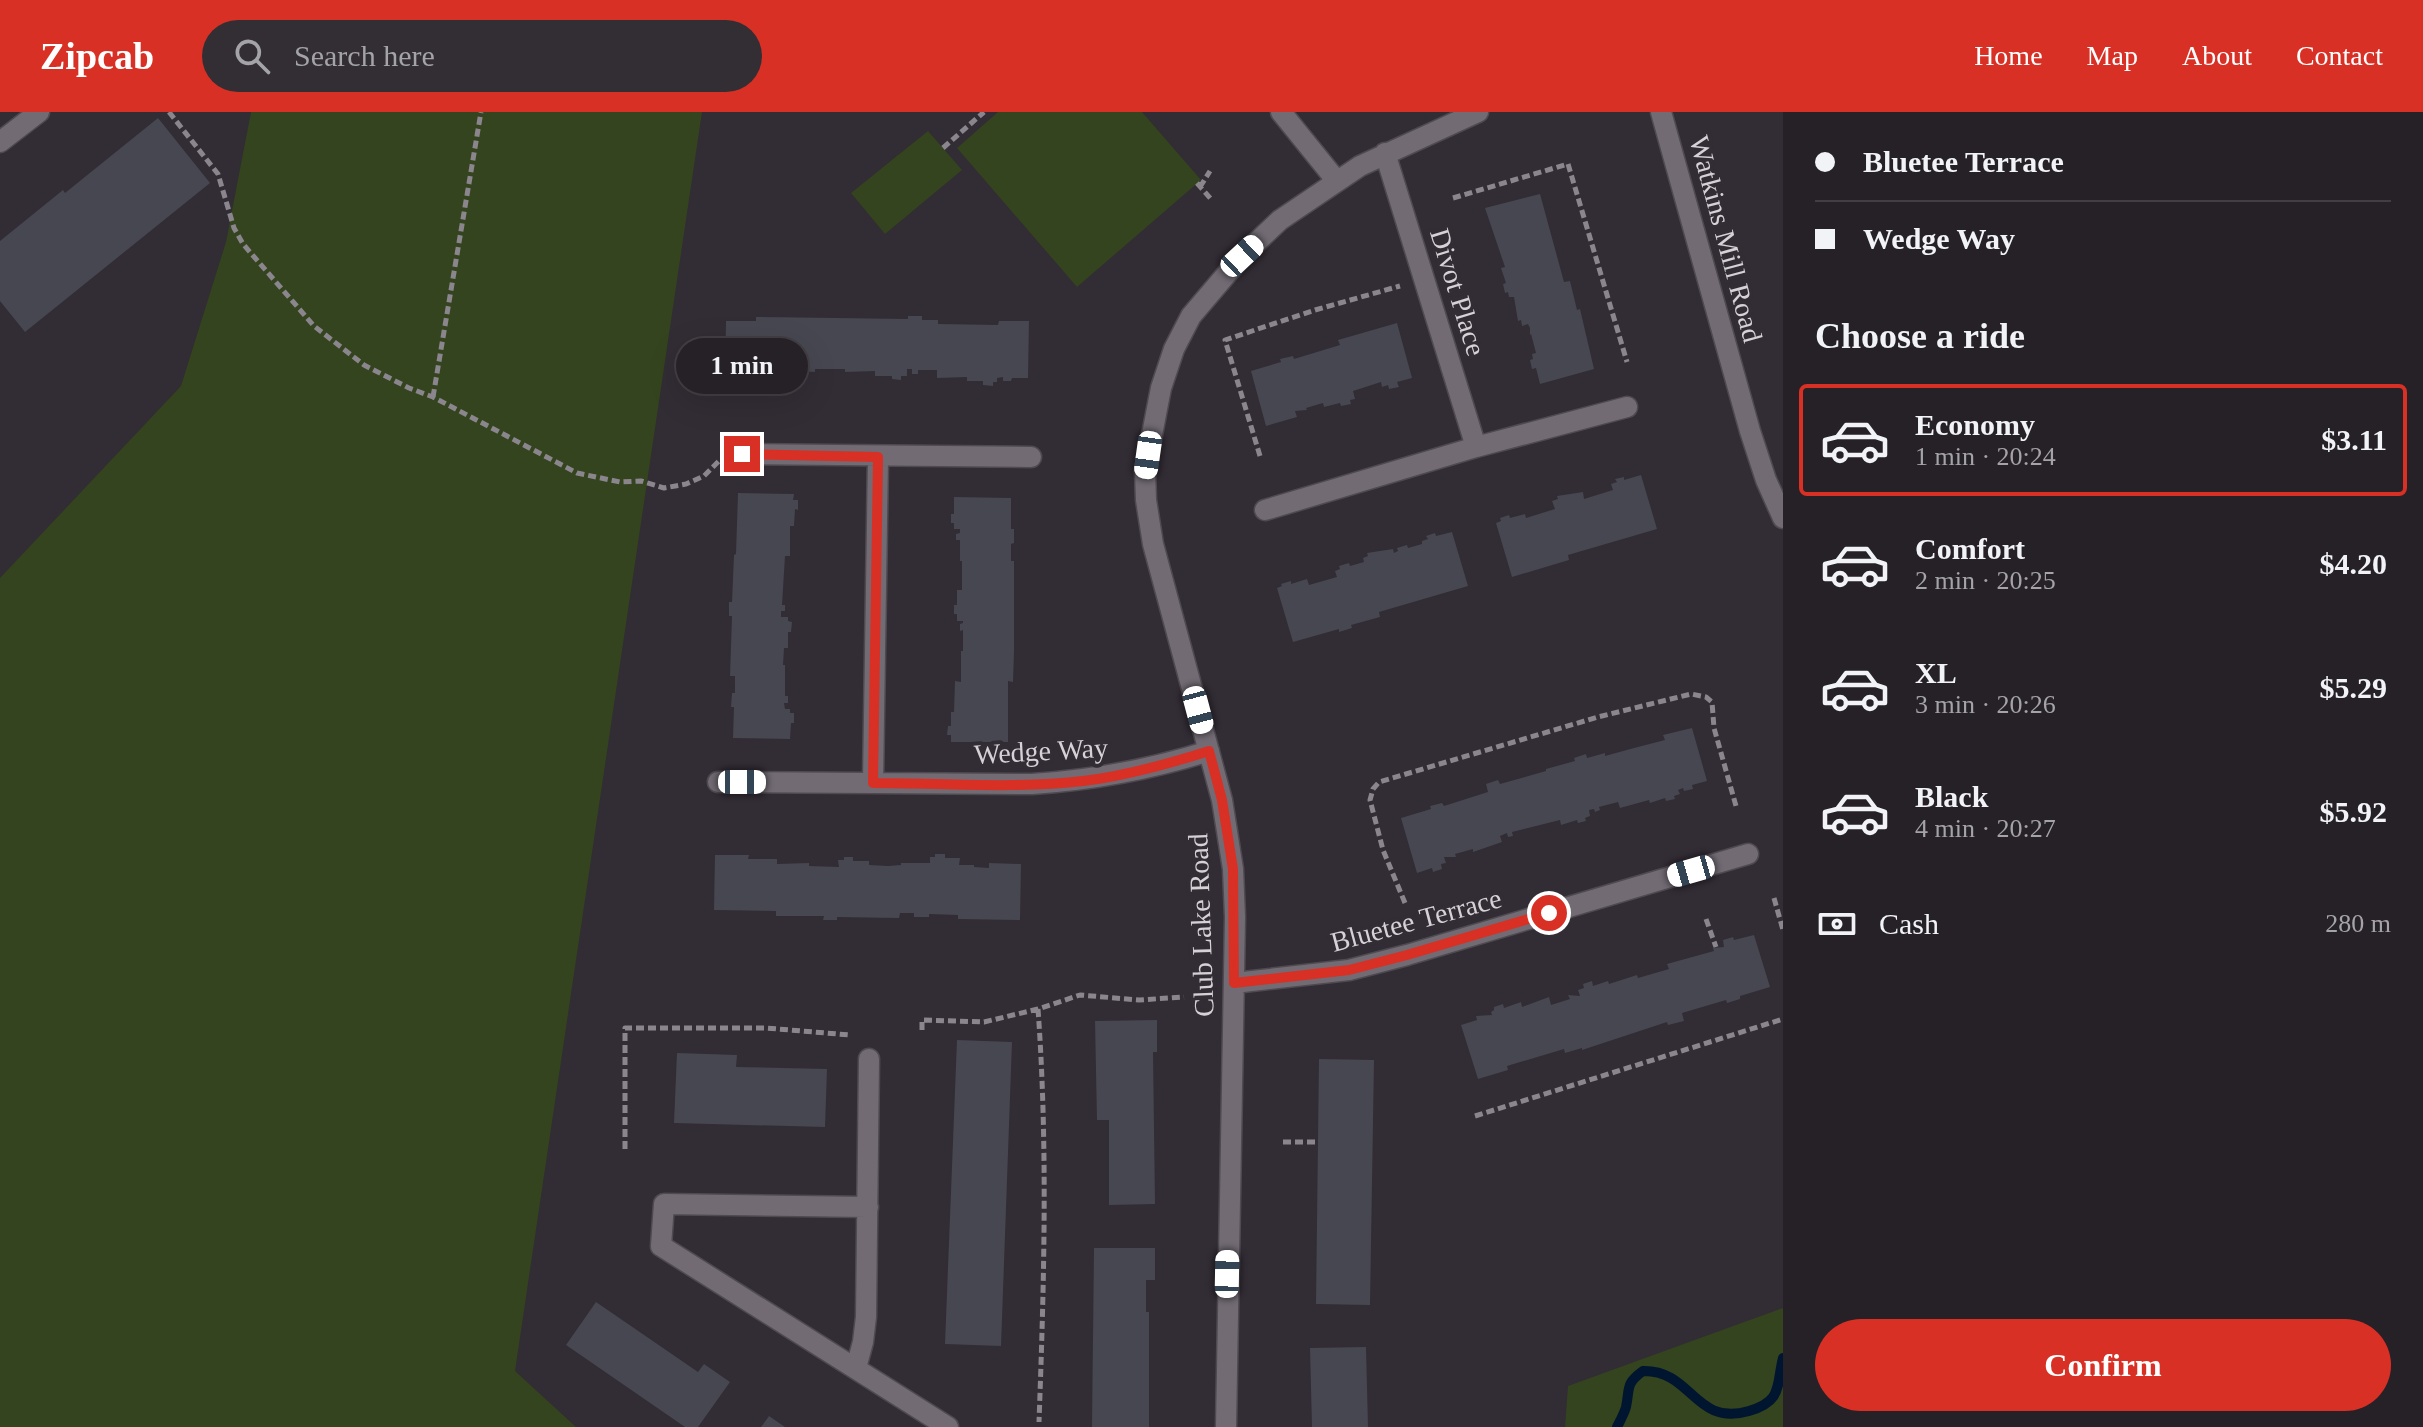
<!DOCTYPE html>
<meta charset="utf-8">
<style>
:root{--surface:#262127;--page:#322e33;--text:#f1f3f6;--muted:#a4a3a7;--line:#423e44;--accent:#d93025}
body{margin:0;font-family:Georgia,serif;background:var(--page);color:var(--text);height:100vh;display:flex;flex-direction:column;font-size:30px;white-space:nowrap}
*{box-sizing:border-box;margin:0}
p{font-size:26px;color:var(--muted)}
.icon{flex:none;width:44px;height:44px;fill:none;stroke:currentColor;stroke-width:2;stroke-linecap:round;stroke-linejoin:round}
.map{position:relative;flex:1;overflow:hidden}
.drawer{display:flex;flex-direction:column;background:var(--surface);width:640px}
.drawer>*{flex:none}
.hud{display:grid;align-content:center;height:176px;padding:0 32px;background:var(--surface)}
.end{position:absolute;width:36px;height:36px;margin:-18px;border:10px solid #d93025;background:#fff;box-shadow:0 0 0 4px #fff}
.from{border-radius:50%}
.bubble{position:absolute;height:56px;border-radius:28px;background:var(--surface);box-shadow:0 8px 32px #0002,0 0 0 2px var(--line);font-size:26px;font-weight:700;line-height:56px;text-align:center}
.car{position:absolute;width:24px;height:48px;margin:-24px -12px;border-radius:10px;box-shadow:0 0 6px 2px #0007;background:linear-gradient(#fff 24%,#345 0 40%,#fff 0 76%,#345 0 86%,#fff 0)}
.hud b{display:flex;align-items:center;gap:28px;height:76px;font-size:30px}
.hud b+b{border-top:2px solid var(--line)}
.hud i{width:20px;height:20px;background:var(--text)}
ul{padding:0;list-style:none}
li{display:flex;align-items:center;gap:24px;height:112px;margin:0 16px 12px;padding:0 16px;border:4px solid transparent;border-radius:8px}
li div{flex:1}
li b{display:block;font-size:30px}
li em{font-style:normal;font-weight:700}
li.selected{border-color:var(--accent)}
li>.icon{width:72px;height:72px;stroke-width:1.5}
h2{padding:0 32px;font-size:36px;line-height:96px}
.pay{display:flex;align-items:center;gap:20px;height:88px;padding:0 32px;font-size:30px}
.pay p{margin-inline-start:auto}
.cta{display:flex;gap:16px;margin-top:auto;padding:16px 32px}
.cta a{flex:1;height:92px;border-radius:48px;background:var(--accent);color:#fff;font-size:32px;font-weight:700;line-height:92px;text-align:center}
header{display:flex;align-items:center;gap:48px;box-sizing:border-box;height:112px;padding:0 40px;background:var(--accent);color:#fff}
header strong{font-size:38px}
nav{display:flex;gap:44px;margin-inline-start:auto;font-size:28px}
.search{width:560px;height:72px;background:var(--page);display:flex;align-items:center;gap:20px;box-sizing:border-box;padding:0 28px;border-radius:44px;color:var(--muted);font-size:30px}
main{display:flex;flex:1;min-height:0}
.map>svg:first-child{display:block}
.green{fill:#33441e}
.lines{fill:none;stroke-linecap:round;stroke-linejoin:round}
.stream{stroke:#00152f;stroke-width:10}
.building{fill:#474751}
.minor-casing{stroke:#4e4a50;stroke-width:23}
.path{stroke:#8b868d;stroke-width:5;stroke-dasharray:8 4;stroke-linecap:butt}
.minor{stroke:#726b74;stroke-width:20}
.route{stroke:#d93025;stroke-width:10}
.labels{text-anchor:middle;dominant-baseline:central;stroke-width:8;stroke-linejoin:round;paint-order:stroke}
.street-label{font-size:28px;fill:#d5d1d6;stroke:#322c34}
</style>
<header>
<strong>Zipcab</strong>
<div class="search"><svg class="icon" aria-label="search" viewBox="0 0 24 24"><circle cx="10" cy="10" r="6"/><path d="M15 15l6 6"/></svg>Search here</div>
<nav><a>Home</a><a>Map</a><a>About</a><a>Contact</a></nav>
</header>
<main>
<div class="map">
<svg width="1783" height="1315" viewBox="0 0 1783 1315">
<rect width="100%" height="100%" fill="#322c34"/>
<!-- green -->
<path class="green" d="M251,0H702L515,1259L576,1315H0V466L181,274L226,130Z
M998,0H1142L1201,68L1077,175L957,36Z
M928,19L962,58L885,122L851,81Z
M1783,1196V1315H1565L1568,1274Z"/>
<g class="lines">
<!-- stream -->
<path class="stream" d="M1617,1315C1620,1309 1624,1302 1626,1295C1630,1276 1625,1272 1643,1259C1693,1258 1694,1315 1749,1299C1783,1289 1776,1274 1783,1246"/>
</g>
<!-- building -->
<path class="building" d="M158,6L210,71L25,220L0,189V129L63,78L65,81Z
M1540,82L1564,170L1570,169L1577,198L1580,197L1594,257L1540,272L1536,256L1532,257L1530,248L1533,247L1532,242L1536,241L1531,222L1530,223V216L1528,212L1522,214L1521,208L1518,209L1514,185H1509L1508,180L1505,181L1503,172L1506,171L1501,156L1505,155L1485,96Z
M908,204H922V208H938V212L998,213L999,209H1029L1028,266H1012L1011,269H1003V265L997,266V270H993V274L983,273V269H967V265L937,266V258H918V262H912V257H907V264H901V268L892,267V264H875V259L845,260V257H815V260L755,256V262L725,261L726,209H756V205L908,207Z
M1397,211L1412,266L1397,270L1399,275L1389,277L1388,273L1382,275L1381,270L1353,279L1355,287L1350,288L1351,292L1341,294L1340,291L1324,295L1323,291L1306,296L1307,298L1295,299L1297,305L1266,314L1251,259L1281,250L1280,247L1293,244L1294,247L1340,233L1338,228Z
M1641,363L1657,417L1568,443L1569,448L1512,465L1496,411L1501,409L1500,406L1509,403L1510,406L1525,402L1526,406L1555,397L1552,389L1558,387L1557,384L1583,380L1584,387L1613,378L1611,372L1617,370L1615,367L1624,365V368Z
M738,381L794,382L793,388H798V398L795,397L794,414H790V444H785L782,493H785V499H781V505H788V509L792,510L791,520H788V536H784L783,553H785V584H788V591H784L785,597H790V601H794V611H791L790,627L733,626L734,595H731L732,581H735V564H730L732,504H729V490H732L734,443L736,442Z
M954,385L1011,386V417H1014V431L1011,432V449H1014V539L1013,570L1008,569V630H951V623H947L948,614H951V600H954L955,569L961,570V539H963V518L960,519V512L963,511V509H957V502H954V493H957V478H962V449H960V428H956V422L960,421V417H954V411H951V402H954Z
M1452,420L1468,474L1379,500L1380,505L1351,513L1352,516L1339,520V517L1293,530L1277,476L1282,474L1281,472L1291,469V472L1307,467L1309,473L1337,465L1335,459L1340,457L1339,454L1349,451L1350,454L1364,450L1363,446L1368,444L1367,441L1393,437L1394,441L1398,439L1397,436L1407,433L1408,436L1422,432V429L1428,427L1426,424L1435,421L1436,424Z
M1692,616L1707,669L1692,673L1693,677L1684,679L1683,676L1678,678L1680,682L1674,684L1675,687L1666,689L1665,686L1650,691L1649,688L1620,696L1618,690L1599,695L1600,698L1595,700L1594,697L1589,698L1590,704L1585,706L1586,709L1578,711L1577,708L1561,713L1560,708L1512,720L1513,724L1508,725L1507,721L1500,724L1502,730L1473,740V737L1455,742L1456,745H1444L1446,751L1441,752L1442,757L1433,760L1432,756L1417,761L1401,706L1431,697L1430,694L1442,691L1444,694L1488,680L1486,672L1498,668L1500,672L1546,659V657L1575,649L1574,646L1586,642L1587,646L1605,641V644L1634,636L1665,628L1663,623Z
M935,742H945V746H960L959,753H974V755L989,756V751L1021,752L1020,808L958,807V803L929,802V805H914V801H900L899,806L837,805V808H823L824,804H776V799L714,798L715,743H749L748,747H777V752L809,751V754L839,755L838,748H844V745H853V749H869V753L888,754L901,753V751H930V745H935Z
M1754,823L1770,875L1740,884V887L1727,891L1726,888L1682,901L1684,909L1668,913L1667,910L1582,938V936L1565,941L1564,937L1507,954L1508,958L1478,967L1461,913L1477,908L1476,904L1492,903L1491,900L1494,898V895L1503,892L1504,896L1521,890L1522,895L1549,885L1551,893L1570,887L1568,883L1580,884L1578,878L1584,876L1583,872L1592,869L1593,874L1608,869L1609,872L1637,863L1638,866L1669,857L1667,852L1714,839L1713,836L1724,835L1723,828L1733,825L1734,828Z
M1157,908V940H1153L1155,1092L1109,1093V1008H1097L1095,909Z
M957,928L1012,930L1001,1234L945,1232Z
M677,941L737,943L736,955L827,957L825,1015L674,1011Z
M1319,947L1374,948L1370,1193L1316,1192Z
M1094,1136H1155V1168H1146V1200H1149V1315H1092Z
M596,1190L698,1260L704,1252L730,1270L698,1315H685L566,1233Z
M1366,1235L1368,1315H1312L1310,1236Z
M769,1304L785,1315H761Z"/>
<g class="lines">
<!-- minor casing -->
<g class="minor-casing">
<path id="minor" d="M1281,0L1336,68
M1661,0L1750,319L1766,368L1783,406
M0,30L39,0
M1385,41L1476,335
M742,342L1031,345
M1265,398L1476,335L1627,295
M718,670L1032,672C1094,668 1149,658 1209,639
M873,671L878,345
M1234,871L1349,858L1407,843L1748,742
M868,1095L664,1092L661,1134L948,1315
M856,1256L863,1230L866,1205L869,947
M1226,1315L1235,805L1233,757L1222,688L1153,432L1146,388L1145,359L1161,276L1174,237L1191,204L1242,144L1280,108L1360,54L1478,0"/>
</g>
<!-- path -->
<path class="path" d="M169,0L218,62L234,116L243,132L314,214L364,253L409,276L433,285L577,361L620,370L641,369L664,376L686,372L704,364L720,348
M943,36L984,0
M1197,71L1211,87
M1200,75L1210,59
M1453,86L1568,52L1627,250
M433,285L481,0
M1260,344L1225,228L1315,198L1400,174
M1774,786L1783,818
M1405,791L1383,738L1370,688L1373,677L1379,670L1598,605L1691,582L1706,585L1712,590L1714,616L1736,694
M1706,807L1716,835
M1038,897C1048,1034 1044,1172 1039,1310
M922,918V908L984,910L1038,897L1080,883L1139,888L1184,885
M1475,1004L1783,907
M1283,1030H1318
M625,1037V916H766L850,923"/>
<!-- minor -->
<use href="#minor" class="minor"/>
</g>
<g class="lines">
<!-- route -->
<path class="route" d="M742,342L878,345L873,671C942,671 1014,677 1083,669C1126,664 1168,652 1209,639L1222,688L1233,757L1234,871L1349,858L1407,843L1549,801"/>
</g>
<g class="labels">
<!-- street labels -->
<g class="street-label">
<text transform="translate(1726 127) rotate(75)">Watkins Mill Road</text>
<text transform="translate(1458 180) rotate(73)">Divot Place</text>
<text transform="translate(1041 639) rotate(-3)">Wedge Way</text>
<text transform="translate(1416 808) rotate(-15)">Bluetee Terrace</text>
<text transform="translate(1201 813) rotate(-92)">Club Lake Road</text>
</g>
</g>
</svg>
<i class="end from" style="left:1549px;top:801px"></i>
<i class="end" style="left:742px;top:342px"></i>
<div class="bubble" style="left:676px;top:226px;width:132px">1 min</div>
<i class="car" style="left:1242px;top:144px;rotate:47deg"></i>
<i class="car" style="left:1148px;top:343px;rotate:188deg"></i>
<i class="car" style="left:1198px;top:598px;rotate:165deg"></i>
<i class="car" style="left:742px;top:670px;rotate:90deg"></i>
<i class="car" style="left:1691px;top:759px;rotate:254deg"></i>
<i class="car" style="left:1227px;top:1162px;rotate:1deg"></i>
</div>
<section class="drawer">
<div class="hud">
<b><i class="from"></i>Bluetee Terrace</b>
<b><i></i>Wedge Way</b>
</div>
<h2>Choose a ride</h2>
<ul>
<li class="selected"><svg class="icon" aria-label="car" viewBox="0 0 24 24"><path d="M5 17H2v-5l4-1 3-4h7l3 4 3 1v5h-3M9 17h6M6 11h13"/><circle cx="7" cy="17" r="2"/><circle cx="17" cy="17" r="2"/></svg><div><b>Economy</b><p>1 min · 20:24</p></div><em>$3.11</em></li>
<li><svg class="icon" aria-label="car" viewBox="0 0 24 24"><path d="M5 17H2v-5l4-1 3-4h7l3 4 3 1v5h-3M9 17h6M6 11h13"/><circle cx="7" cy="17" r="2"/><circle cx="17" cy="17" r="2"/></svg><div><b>Comfort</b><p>2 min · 20:25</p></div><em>$4.20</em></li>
<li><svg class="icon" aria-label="car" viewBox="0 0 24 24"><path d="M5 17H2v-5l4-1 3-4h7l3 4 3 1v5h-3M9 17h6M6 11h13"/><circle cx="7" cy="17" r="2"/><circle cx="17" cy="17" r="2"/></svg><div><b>XL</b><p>3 min · 20:26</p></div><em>$5.29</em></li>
<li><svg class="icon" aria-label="car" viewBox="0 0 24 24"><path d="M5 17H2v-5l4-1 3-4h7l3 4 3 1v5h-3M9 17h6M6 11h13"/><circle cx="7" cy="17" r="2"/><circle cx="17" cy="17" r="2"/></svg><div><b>Black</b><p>4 min · 20:27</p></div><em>$5.92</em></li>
</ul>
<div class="pay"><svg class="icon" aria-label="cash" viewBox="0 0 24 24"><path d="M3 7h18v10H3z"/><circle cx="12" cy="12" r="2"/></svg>Cash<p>280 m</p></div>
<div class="cta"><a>Confirm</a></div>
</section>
</main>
